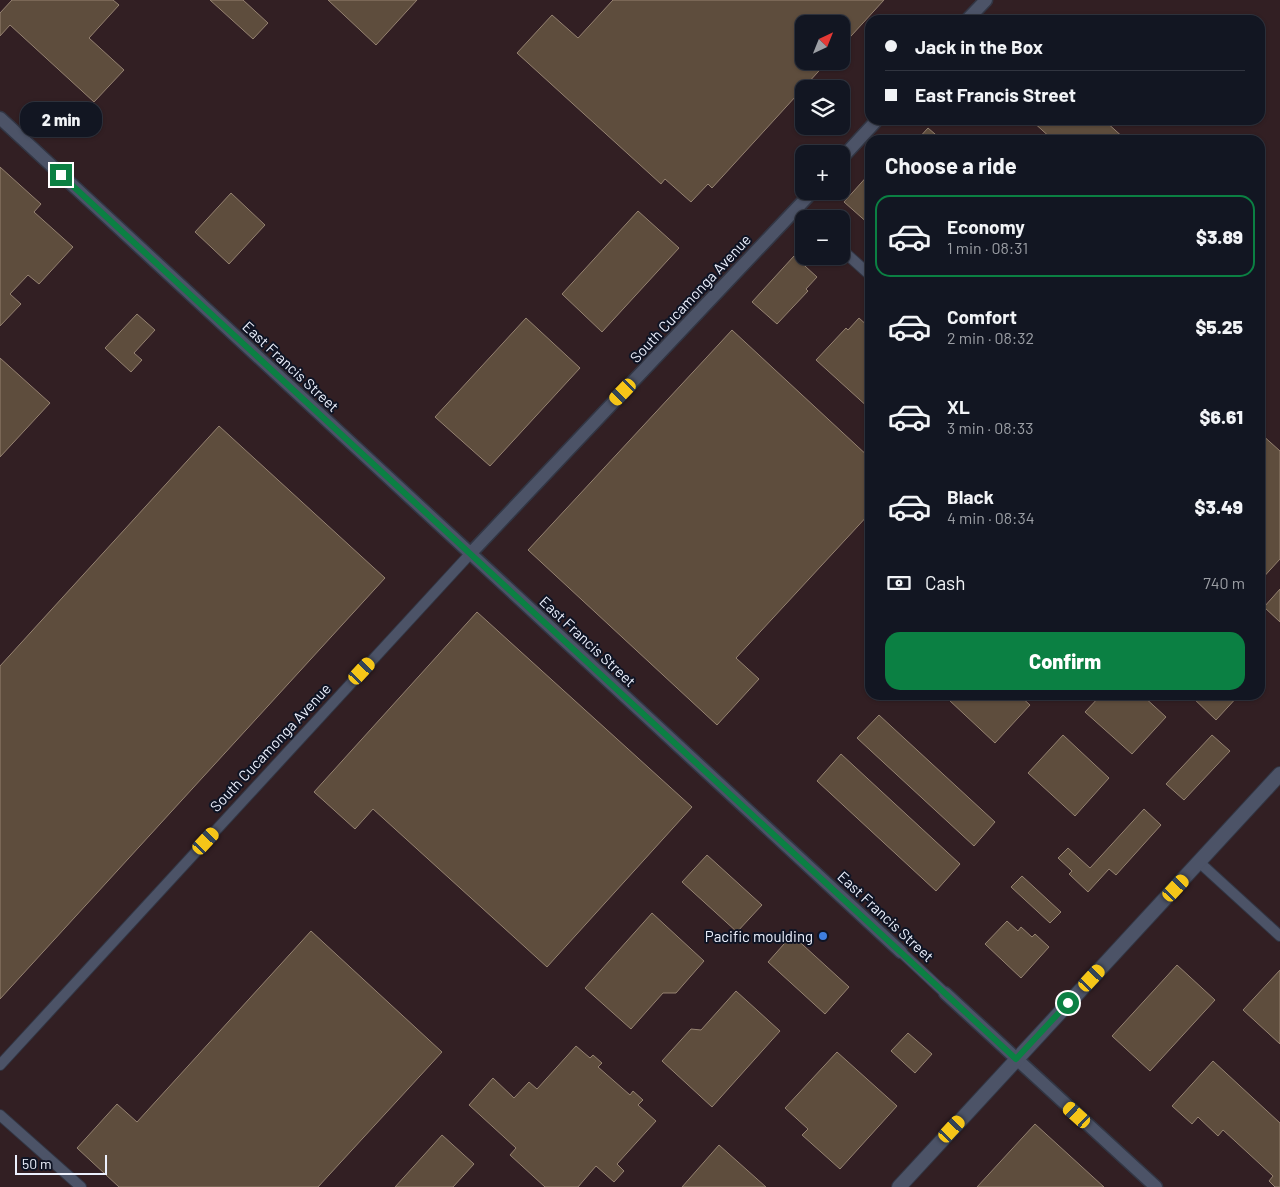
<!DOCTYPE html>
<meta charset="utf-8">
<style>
:root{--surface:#121622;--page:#1f232f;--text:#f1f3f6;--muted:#9c9fa5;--line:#313540;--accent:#0b8043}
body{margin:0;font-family:Barlow,sans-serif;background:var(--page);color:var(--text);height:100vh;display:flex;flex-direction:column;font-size:19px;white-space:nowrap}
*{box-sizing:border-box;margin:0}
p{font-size:16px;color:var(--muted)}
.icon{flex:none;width:28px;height:28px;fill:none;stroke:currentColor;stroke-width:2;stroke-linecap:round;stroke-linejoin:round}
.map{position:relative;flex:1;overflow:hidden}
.panel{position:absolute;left:865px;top:135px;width:400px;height:565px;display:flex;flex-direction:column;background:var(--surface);border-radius:15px;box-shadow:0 1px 4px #0004,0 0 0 1px var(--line)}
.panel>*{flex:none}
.hud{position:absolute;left:865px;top:15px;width:400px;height:110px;border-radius:15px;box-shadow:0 1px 4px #0004,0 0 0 1px var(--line);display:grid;align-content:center;height:110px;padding:0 20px;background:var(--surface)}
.needle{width:32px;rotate:43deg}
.buttons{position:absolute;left:795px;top:15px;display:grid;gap:10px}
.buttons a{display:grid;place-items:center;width:55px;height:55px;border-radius:10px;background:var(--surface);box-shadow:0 1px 4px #0004,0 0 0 1px var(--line);font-size:25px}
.scale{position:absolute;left:15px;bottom:12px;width:92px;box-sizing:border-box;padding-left:5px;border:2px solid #ecf0fd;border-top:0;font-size:14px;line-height:18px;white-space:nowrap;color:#ecf0fd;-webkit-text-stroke:4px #0f1424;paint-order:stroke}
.end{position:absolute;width:22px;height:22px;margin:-11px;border:6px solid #0b8043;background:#fff;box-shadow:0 0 0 2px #fff}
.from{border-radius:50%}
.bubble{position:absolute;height:35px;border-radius:15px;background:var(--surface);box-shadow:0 1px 4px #0004,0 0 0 1px var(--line);font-size:16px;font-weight:800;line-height:35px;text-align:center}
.car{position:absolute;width:15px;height:30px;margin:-15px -8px;border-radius:6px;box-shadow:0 0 4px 1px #0007;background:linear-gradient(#f5c518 24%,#345 0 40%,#f5c518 0 76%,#345 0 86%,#f5c518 0)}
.hud b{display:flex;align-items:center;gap:18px;height:48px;font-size:19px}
.hud b+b{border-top:1px solid var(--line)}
.hud i{width:12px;height:12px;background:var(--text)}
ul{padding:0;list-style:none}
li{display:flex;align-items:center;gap:15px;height:82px;margin:0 10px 8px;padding:0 10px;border:2px solid transparent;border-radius:15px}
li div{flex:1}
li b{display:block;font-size:19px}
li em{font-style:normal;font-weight:800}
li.selected{border-color:var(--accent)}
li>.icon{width:45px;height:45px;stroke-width:1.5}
h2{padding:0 20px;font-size:22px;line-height:60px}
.pay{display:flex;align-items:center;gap:12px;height:55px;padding:0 20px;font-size:19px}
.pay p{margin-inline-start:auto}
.cta{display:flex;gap:10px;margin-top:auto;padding:10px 20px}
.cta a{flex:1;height:58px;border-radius:15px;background:var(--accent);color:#fff;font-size:20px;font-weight:800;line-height:58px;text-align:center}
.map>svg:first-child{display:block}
.industrial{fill:#321f23;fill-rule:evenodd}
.building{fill:#5e4d3d;stroke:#958271}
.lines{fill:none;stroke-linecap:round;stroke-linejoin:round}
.minor-casing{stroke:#323644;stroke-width:12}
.tertiary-casing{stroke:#323644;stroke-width:15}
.secondary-casing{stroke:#323644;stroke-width:16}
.minor{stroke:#4c5367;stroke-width:10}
.tertiary{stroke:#4c5367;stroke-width:12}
.secondary{stroke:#4c5367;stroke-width:14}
.route{stroke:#0b8043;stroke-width:6}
.shop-dot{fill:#3f7fe0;stroke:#0f1424;stroke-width:2}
.labels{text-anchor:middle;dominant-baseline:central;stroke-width:4;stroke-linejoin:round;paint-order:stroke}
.street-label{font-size:15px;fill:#ecf0fd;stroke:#0f1424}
.poi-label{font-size:15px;fill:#ecf0fd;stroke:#0f1424;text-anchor:end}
</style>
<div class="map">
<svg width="1280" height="1187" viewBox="0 0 1280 1187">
<rect width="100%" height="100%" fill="#181d2e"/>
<!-- industrial -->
<path class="industrial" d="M0,0H1280V1187H0ZM870,20H1260V120H870ZM804,24H841V61H804ZM804,89H841V126H804ZM870,140H1260V695H870ZM804,154H841V191H804ZM804,219H841V256H804Z"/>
<!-- building -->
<path class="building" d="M12,0H113L119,5L89,38L124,70L94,102L10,25L0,36V13Z
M210,0H243L268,23L253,39Z
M328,0H417L376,45Z
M613,0H884L841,47V24H804V61H828L712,188L708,184L691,202L665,179L661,184L517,53L552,15L578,38Z
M1031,120H1104L1126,140H1053Z
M928,128L942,140H917Z
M0,167L41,204L34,212L73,247L39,284L28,275L10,294L21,304L0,326Z
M870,173V225L844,202Z
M231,193L265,225L229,264L195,232Z
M638,211L679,248L602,332L562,294Z
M794,256L817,277L806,289L808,291L777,324L752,302Z
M137,314L155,330L134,353L142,360L131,372L105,348Z
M526,318L580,368L490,466L435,417Z
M859,318L870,328V409L816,360L846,328L848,330Z
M732,330L870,458V513L736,658L759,679L717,725L528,550Z
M0,358L50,403L0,457Z
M219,426L385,578L0,999V666Z
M1260,433L1280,451V559L1260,581Z
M1280,589V622L1264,607Z
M477,612L692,807L547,967L373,809L355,829L314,792Z
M954,695H1019L1030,705L995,743L949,700Z
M1101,695H1142L1166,717L1132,754L1085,712Z
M1190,695H1239L1216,720Z
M879,715L995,822L974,846L857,738Z
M1063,735L1109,778L1075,816L1028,773Z
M1212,735L1230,751L1184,800L1166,784Z
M841,754L960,864L936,891L817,781Z
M1144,809L1161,825L1116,875L1109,869L1088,892L1069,874L1072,871L1058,858L1068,848L1090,868Z
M707,855L762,905L737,932L682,882Z
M1022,876L1061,912L1050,923L1011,887Z
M652,913L704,961L676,993H663L631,1029L585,988Z
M1007,921L1018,931L1021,927L1032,937L1035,934L1049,947L1021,978L985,944Z
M311,931L442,1052L318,1187H119L77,1148L117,1104L137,1122Z
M792,935L849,987L825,1014L768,962Z
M1177,965L1215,1000L1150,1071L1112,1036Z
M1280,970V1044L1243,1010Z
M736,991L780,1031L712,1107L662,1061L691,1029L701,1030Z
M908,1033L932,1054L915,1073L891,1051Z
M576,1046L590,1058L593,1055L602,1063L598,1067L630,1095L633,1091L643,1100L638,1105L656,1121L617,1164L624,1171L614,1182L596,1166L578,1187H545L510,1155L516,1148L469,1105L493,1078L514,1098L529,1082L537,1089Z
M837,1052L897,1106L840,1169L802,1135L808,1129L785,1108Z
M1213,1061L1280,1123V1187H1275L1269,1181L1273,1176L1223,1130L1218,1136L1198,1117L1192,1124L1172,1106Z
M1035,1124L1104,1187H977Z
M442,1135L474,1164L453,1187H395Z
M719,1145L766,1187H682Z"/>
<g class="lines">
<!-- minor casing -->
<g class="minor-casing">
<path id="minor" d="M797,209L808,219
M841,249L870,275
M1199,862L1280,936
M901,952L945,993
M0,1065L470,554
M0,1115L81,1187"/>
</g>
<!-- tertiary casing -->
<g class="tertiary-casing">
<path id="tertiary" d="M967,20L986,0
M0,118L901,952
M841,159L877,120
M470,554L813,191
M945,993L1156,1187"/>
</g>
<!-- secondary casing -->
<g class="secondary-casing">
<path id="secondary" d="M899,1187L1280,774"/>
</g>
<!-- minor -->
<use href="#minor" class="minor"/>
<!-- tertiary -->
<use href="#tertiary" class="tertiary"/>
<!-- secondary -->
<use href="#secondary" class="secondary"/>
</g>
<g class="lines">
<!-- route -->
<path class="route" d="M61,175L1016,1059L1068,1003"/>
</g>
<!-- markers -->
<circle class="shop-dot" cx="823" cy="936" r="5"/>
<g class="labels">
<!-- street labels -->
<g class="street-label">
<text transform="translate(690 298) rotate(-47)">South Cucamonga Avenue</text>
<text transform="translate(291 366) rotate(43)">East Francis Street</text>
<text transform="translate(588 641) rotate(43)">East Francis Street</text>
<text transform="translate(270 747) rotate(-47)">South Cucamonga Avenue</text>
<text transform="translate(886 916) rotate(43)">East Francis Street</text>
</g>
<!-- poi labels -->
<g class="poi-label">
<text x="813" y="936">Pacific moulding</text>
</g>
</g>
</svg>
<div class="buttons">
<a><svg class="needle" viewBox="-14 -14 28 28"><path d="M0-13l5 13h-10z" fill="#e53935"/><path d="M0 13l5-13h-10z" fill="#9c9fa5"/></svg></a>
<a><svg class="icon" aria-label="layers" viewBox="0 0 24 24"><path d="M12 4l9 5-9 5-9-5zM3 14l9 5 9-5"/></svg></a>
<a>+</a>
<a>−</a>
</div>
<div class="scale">50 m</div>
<i class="end from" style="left:1068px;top:1003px"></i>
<i class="end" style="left:61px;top:175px"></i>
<div class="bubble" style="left:20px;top:102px;width:82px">2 min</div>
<i class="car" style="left:623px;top:392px;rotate:224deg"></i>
<i class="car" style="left:362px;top:671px;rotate:43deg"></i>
<i class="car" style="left:206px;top:841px;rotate:43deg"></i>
<i class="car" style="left:1176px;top:888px;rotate:43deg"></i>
<i class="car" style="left:1092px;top:978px;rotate:43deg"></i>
<i class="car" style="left:1077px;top:1115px;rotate:312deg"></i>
<i class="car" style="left:952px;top:1129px;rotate:43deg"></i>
<div class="hud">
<b><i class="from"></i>Jack in the Box</b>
<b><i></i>East Francis Street</b>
</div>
<section class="panel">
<h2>Choose a ride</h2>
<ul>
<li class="selected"><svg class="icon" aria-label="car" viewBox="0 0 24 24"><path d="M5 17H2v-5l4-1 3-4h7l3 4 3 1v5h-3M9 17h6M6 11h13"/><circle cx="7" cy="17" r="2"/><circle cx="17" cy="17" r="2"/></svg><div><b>Economy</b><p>1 min · 08:31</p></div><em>$3.89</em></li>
<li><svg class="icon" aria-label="car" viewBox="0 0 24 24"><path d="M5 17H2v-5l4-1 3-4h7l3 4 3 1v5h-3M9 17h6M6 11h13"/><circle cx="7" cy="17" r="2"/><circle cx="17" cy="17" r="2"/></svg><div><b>Comfort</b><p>2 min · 08:32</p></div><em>$5.25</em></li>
<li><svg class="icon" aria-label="car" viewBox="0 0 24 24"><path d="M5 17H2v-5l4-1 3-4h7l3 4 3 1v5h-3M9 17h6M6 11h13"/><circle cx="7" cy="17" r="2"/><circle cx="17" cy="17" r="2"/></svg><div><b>XL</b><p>3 min · 08:33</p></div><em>$6.61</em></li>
<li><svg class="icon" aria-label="car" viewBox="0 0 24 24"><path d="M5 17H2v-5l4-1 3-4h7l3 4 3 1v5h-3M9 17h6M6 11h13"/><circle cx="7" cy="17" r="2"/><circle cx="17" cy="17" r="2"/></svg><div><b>Black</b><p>4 min · 08:34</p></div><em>$3.49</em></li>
</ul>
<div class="pay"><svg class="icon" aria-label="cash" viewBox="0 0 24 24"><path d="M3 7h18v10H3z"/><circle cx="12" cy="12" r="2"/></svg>Cash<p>740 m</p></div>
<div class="cta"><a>Confirm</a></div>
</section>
</div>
